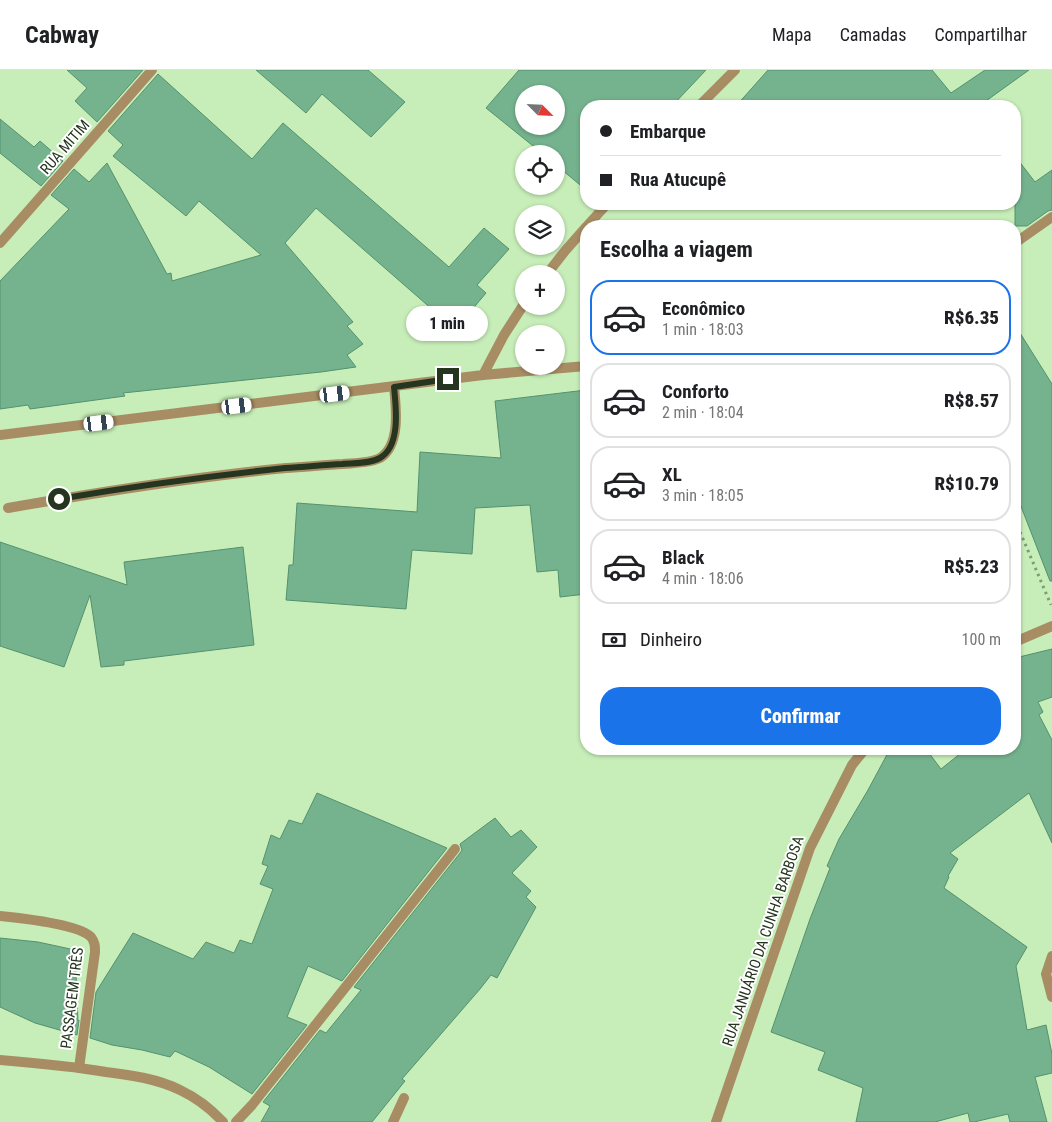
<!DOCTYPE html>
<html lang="pt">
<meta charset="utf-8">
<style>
:root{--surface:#fff;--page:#f6f6f6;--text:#202124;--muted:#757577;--line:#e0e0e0;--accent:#1a73e8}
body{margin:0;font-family:"Roboto Condensed",sans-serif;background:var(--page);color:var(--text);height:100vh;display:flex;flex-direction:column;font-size:19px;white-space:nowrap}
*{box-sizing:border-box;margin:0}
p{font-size:16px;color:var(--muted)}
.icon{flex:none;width:28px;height:28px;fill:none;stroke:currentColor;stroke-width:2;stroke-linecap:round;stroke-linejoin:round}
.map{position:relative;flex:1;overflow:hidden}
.details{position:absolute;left:580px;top:150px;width:441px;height:535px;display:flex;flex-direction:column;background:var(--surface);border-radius:20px;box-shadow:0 1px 4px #0004}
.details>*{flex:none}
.top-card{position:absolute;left:580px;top:30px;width:441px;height:110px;border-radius:20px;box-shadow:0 1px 4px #0004;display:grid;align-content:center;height:110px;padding:0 20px;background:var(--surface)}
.needle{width:32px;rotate:114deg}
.buttons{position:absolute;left:515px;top:15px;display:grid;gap:10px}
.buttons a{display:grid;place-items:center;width:50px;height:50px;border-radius:50%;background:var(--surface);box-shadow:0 1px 4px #0004;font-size:25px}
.end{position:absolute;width:22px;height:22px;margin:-11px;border:6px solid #25351f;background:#fff;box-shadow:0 0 0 2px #fff}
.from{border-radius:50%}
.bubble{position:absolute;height:35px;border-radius:18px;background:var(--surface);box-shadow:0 1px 4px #0004;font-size:16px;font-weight:800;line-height:35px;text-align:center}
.car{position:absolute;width:15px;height:30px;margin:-15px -8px;border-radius:6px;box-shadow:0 0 4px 1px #0007;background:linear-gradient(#fff 24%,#345 0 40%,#fff 0 76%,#345 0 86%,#fff 0)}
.top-card b{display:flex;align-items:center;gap:18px;height:48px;font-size:19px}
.top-card b+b{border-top:1px solid var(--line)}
.top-card i{width:12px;height:12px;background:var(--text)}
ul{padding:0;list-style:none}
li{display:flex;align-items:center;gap:15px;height:75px;margin:0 10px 8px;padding:0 10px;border:2px solid var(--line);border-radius:20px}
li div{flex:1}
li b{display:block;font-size:19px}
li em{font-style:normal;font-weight:800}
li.current{border-color:var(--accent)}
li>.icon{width:45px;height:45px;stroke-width:1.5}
h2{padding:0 20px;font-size:22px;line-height:60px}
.pay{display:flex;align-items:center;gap:12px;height:55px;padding:0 20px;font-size:19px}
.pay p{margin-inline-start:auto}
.action{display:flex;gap:10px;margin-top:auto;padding:10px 20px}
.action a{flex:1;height:58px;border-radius:20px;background:var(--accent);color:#fff;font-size:20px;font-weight:800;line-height:58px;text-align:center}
header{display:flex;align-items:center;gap:30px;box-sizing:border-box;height:70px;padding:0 25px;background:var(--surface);border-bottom:1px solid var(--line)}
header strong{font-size:24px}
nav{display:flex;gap:28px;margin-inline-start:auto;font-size:18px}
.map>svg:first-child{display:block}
.building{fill:#75b38e;stroke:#54916d;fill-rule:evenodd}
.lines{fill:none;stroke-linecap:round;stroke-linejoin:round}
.path{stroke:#7f9c74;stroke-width:3;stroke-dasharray:2.5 4;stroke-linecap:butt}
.service{stroke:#a88d64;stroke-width:10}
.minor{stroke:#a88d64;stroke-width:10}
.tertiary{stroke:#a88d64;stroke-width:10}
.route{stroke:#25351f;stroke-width:6}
.labels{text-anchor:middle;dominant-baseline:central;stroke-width:4;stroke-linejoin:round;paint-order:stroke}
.street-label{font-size:15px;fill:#25351f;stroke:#fff}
</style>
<header>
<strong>Cabway</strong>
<nav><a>Mapa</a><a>Camadas</a><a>Compartilhar</a></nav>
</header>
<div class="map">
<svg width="1052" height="1052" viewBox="0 0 1052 1052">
<rect width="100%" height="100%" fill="#c7eeb8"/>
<!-- building -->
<path class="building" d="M67,0H143L97,52L75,31L87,18Z
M256,0H368L405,32L371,67L322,24L306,43Z
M519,0H706L672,36H586L585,119L556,95V84H543L486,38ZM524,24H556V56H524Z
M768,0H932L951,23L985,0H1029L979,36H736Z
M158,4L252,89L283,53L449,197L484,158L509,179L477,215L486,223L470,242L474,245L457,261L316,138L285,173L353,252L347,256L363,274L347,285L356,297L321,302L123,323L125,326L30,339L28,335L0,339V211L69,139L51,125L74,99L89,112L107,93L167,204L171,203L172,211L261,185L199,131L186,146L113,86L123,75L108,61Z
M0,49L34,77L40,71L63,91L41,116L0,83Z
M1015,86L1035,112L1052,100V140L1048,141L1027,156H1015Z
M1015,255L1052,314V511H1050L1015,421Z
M586,320V524L560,527L558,500L537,502L530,435L475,438L472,484L412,480L406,539L286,530L289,495H293L297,433L417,442L420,382L501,388L495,331Z
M0,472L127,515L124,492L243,477L254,575L124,591V595L101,597L90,525L64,597L0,576Z
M1052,579V627L1038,632L1043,642L1039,645L1052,670V773L1029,723L950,783L958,789L948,806L949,807L944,818L1027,877L1016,896L1027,960L1046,955L1052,984V1003L1035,1007L1047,1052H1010L1008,1044L974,1052H970L968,1043L935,1052H856L863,1018L818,1000L825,982L771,962L810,849L830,798L827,796L839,769L868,720L890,679H926L941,699L966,679H1015V588Z
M317,723L447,778L342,911L308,896L287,947L307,955L252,1024L209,997L175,981L170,987L142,980L112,975L90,968L96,922L133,863L193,889L206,872L234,883L240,870L252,874L273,819L260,814L268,796L262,794L271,765L280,769L289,750L302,754Z
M495,748L511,767L521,760L537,777L512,803L531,821L526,827L536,837L497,908L491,905L480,919L402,1009L405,1011L372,1052H261L270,1036L263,1032L320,960L326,963L361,920L354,917L460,783L462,780L460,774Z
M0,868L38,872L75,880L78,951L79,950L77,965L35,953L0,937Z"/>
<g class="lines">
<!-- path -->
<path class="path" d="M1015,450L1051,535"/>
<!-- service -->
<path class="service" d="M0,846C20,848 78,854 91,867C95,872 95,876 95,882L79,998"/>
<!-- minor -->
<path class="minor" d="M699,36L735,0
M587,156L607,134
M0,173L152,0
M1015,173L1052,147
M547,204L565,181L586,157
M483,305L504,265L524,234
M0,365L483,305L586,296
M8,438C100,422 193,407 286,398C305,397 324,395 343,394C353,393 371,393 380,388C401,375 396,337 394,317
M1015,572L1052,556
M1052,886L1046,904L1052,927
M236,1052L252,1035L455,779
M393,1052L404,1028
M716,1052L810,778L852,695L865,679"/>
<!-- tertiary -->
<path class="tertiary" d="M0,990C36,993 71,996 106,1002C131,1005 158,1009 180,1020C197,1028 211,1039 223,1052"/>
</g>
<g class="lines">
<!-- route -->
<path class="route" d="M59,429C134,416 209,406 285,398C304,397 323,395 342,394C354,393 369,394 380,388C401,376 396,337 394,317L448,309"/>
</g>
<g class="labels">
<!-- street labels -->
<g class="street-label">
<text transform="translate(65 77) rotate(-49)">RUA MITIM</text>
<text transform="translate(763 871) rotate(-71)">RUA JANUÁRIO DA CUNHA BARBOSA</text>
<text transform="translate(72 928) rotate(-83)">PASSAGEM TRÊS</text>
</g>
</g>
</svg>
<div class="buttons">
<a><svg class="needle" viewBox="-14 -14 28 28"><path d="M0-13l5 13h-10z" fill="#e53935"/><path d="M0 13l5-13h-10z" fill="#757577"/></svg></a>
<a><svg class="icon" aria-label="locate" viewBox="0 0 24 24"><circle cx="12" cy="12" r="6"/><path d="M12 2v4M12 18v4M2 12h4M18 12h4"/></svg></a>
<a><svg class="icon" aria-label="layers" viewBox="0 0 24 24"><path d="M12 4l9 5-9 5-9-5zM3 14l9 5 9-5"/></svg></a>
<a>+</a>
<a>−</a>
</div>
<i class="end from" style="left:59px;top:429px"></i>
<i class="end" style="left:448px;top:309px"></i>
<div class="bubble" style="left:406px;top:236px;width:82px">1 min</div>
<i class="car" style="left:335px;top:324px;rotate:83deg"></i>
<i class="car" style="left:237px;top:336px;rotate:83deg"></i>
<i class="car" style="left:99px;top:353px;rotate:83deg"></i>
<div class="top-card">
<b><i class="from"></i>Embarque</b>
<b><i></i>Rua Atucupê</b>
</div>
<section class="details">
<h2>Escolha a viagem</h2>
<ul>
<li class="current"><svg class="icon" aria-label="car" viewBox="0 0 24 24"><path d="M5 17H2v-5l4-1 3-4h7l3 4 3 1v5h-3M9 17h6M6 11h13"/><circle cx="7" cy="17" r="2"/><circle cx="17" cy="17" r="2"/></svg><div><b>Econômico</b><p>1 min · 18:03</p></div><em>R$6.35</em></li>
<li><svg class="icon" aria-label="car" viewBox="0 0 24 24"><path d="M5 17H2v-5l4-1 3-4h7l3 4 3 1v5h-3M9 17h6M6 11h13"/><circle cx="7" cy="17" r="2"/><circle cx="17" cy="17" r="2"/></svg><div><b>Conforto</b><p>2 min · 18:04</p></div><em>R$8.57</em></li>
<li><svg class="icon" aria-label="car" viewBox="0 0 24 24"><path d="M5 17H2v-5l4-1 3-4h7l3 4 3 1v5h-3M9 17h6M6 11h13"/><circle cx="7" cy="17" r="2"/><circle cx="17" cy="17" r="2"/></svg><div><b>XL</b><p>3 min · 18:05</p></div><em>R$10.79</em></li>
<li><svg class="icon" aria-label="car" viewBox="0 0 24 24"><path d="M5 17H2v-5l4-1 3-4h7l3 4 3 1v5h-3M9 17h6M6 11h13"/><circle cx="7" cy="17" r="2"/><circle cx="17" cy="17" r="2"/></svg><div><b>Black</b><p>4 min · 18:06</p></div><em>R$5.23</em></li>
</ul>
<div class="pay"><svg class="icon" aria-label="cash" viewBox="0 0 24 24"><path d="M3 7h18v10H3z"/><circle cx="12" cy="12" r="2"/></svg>Dinheiro<p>100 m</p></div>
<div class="action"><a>Confirmar</a></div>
</section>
</div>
